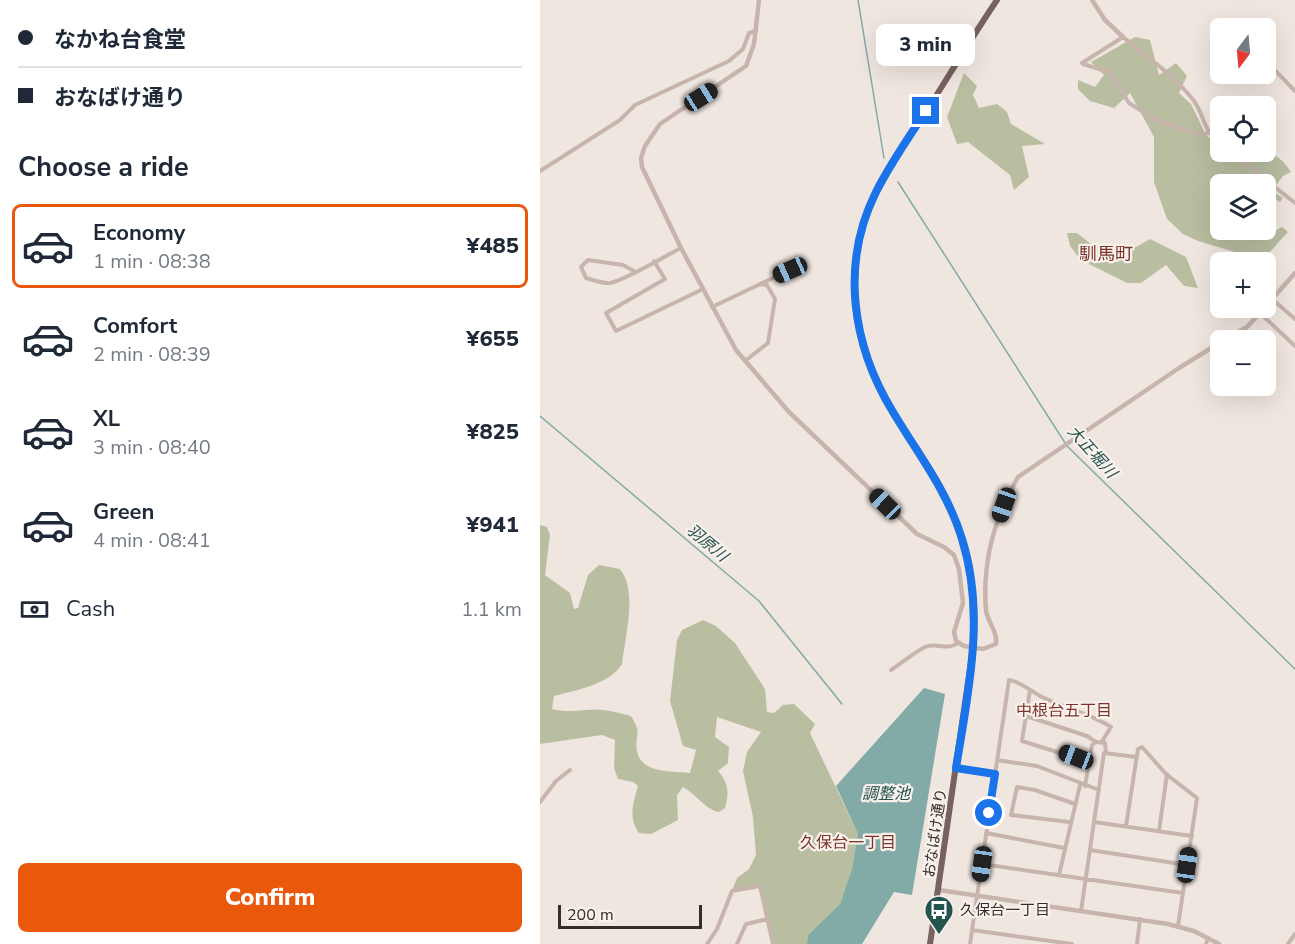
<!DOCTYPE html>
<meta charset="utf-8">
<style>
:root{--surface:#fff;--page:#f6f6f7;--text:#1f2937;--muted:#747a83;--line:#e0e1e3;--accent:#ea580c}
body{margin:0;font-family:"Nunito Sans","Noto Sans JP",sans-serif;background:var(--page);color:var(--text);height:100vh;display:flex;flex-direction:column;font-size:22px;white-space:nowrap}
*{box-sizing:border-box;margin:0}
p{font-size:20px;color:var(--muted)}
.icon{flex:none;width:33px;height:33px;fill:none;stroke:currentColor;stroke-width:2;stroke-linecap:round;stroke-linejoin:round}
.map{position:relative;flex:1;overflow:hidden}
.panel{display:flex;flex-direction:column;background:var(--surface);width:540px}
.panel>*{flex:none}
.hud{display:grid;align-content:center;height:132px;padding:0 18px;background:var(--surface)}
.needle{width:39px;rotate:196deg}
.buttons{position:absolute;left:670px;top:18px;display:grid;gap:12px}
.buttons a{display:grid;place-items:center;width:66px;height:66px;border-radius:9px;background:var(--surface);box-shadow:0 6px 24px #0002;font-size:30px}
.scale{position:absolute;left:18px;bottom:15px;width:144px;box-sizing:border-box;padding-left:6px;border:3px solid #372c2b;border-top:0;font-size:16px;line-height:21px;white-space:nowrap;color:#372c2b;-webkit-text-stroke:4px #f8f1ec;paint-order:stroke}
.end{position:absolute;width:27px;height:27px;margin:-14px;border:8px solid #1a73e8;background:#fff;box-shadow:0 0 0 3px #fff}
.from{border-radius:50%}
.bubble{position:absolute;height:42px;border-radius:9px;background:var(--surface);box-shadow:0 6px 24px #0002;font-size:20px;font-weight:800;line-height:42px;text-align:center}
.car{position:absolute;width:18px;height:36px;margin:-18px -9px;border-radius:8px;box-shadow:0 0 4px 2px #0007;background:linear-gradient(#222 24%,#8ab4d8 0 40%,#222 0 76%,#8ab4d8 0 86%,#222 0)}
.hud b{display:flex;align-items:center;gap:21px;height:57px;font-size:22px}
.hud b+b{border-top:2px solid var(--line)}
.hud i{width:15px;height:15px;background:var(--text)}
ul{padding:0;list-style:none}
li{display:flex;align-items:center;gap:18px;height:84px;margin:0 12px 9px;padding:0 6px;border:3px solid transparent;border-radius:9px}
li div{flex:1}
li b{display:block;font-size:22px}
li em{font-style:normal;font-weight:800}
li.current{border-color:var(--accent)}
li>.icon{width:54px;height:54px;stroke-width:1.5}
h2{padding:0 18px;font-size:27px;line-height:72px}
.pay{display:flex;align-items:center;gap:15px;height:66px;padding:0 18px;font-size:22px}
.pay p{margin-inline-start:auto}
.primary-button{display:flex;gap:12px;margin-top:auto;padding:12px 18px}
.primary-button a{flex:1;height:69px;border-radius:9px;background:var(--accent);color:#fff;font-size:24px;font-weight:800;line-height:69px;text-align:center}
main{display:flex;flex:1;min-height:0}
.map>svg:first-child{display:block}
.green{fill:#b9bea1}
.water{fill:#82aaa6}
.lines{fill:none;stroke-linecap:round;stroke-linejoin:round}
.stream{stroke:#82aaa6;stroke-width:1.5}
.minor{stroke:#c7b5ad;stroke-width:4}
.tertiary{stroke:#c7b5ad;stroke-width:4.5}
.primary{stroke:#77625d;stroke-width:6}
.route{stroke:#1a73e8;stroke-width:8}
.labels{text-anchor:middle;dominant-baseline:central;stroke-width:4.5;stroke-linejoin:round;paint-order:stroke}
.street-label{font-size:15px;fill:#372c2b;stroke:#f8f1ec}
.poi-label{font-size:15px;fill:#372c2b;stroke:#f8f1ec;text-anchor:start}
.water-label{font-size:16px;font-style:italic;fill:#24544f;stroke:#f8f1ec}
.neighbourhood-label{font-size:16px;fill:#7d332c;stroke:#f8f1ec}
.quarter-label{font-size:18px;fill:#7d332c;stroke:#f8f1ec}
</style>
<main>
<section class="panel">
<div class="hud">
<b><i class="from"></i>なかね台食堂</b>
<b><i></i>おなばけ通り</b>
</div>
<h2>Choose a ride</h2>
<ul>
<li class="current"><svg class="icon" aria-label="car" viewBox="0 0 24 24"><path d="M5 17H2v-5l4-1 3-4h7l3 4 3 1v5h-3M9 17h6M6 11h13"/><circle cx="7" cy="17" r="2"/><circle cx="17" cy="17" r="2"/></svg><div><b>Economy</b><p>1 min · 08:38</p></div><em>¥485</em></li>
<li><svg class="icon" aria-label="car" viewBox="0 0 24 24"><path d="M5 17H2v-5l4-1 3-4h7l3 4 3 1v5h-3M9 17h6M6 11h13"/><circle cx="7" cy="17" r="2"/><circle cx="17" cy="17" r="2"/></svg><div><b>Comfort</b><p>2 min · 08:39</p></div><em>¥655</em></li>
<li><svg class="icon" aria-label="car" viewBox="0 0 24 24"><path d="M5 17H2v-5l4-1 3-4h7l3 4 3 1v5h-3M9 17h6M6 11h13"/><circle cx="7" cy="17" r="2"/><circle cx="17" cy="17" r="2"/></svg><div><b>XL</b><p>3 min · 08:40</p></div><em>¥825</em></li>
<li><svg class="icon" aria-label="car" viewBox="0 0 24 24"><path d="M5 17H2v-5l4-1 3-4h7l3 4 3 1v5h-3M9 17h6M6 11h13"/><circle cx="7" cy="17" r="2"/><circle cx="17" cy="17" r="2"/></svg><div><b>Green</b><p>4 min · 08:41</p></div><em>¥941</em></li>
</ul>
<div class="pay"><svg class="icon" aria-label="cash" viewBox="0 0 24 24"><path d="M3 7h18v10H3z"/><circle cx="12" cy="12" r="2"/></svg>Cash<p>1.1 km</p></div>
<div class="primary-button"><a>Confirm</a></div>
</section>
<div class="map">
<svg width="755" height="944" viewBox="0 0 755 944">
<rect width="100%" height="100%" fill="#f0e6e0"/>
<!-- green -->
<path class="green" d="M595,37L610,40L619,75L636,63L647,76L639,93L651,104L666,135L681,148V152H686L700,163L709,152C730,151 739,154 751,172L743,176L732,191L743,198L740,202L726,193V184H681V230H713L723,237L742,227L748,232L727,255L708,256L658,241L643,234L627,219L614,182V137L590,93L574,108L550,101L538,89V80L555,87L564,75L551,62Z
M424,73L437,86L433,95L439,108L457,104L467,112L471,124L505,144L482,146L489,177L474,190L470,175L428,142L417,144L407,117Z
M527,233H537L551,244L587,252L610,239L646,257L658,288L644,286L626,265L601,283H587L541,260L530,246Z
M0,525L7,527L10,535L5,575L30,593L34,609L38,608L48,575L59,565L80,569C98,591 85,637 82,664C69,685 36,690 14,696L12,709C25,712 33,711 46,710C61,708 76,712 91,716C103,735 94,734 97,751C101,774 133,771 150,773L156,750L143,746L130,701L137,640L142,630L163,620L176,626L195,643L225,689L227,712L234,713L243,705L254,704L275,724L270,733L318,834L312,870L300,904L268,935L267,944H233L220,887L192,891L197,878L209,869L216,855L213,817L203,771L207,752L221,732L177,717L175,737L189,747L188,763L178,771C189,783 189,793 185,808L179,812C166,810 156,794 143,787L137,795L138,820L111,834L99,833C88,818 93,803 98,786L93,782L78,779L74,768L75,740L62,735L0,744Z"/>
<!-- water -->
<path class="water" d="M384,688L405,694L372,895L354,892L322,944H267L268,935L300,904L312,869L318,834L296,786Z"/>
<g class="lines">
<!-- stream -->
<path class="stream" d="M318,0L344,158
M358,182L527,446L755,669
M0,416L219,601L302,704"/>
<!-- minor -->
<path class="minor" d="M726,61L755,91
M542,63L583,37C607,57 635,76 654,101C666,118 661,128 681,144
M543,64L569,72L589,103L616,120L659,135L668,133
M691,152L755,203
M0,171L80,120L95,105L189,61L203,49L209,33L216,31
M114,261L125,279L66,313L76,331L163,289
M94,271L83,265L48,260L41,267L46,278C53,280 64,284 70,283C88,279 123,257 141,248
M732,299L755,319
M172,307L250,270
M720,313L755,346
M205,361L228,343L235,299L227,285L220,284
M351,670C362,663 373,653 385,647C396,642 407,651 418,643
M490,690L482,741L549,762
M486,716L547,736L556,742
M457,760L497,766L559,790
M416,768L455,774
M545,786L552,745L556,742L565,743L566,753
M0,802L16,781L30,770
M529,822L471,815L477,787L495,790L535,804
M554,822L652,836
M586,826L598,749L602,747L626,774L657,798L638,926
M619,831L627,774
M446,833L524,848
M550,850L647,865
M442,864L643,893
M519,875L540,785
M541,911L564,753L596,757
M432,930L532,944
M167,944L177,929L192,891L220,886L233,944
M197,944L206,924L228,919
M430,944L469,680C482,682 490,691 502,697C525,708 549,713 571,727L561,743
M597,944L600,919
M666,944L668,938
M748,944L755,934"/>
<!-- tertiary -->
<path class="tertiary" d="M219,0L214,44L206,66L120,124L105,146L101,158L102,167L141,248L196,350L249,412L377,534L404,547L414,555L419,569L423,603L414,632L416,641L424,646L443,649L456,644C458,632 447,621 446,610C442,563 455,517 478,477L639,368L681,342
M552,0L565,20L583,37
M726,306L755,273
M684,340L707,327L725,308
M399,890L628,924L654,931L679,944"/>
<!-- primary -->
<path class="primary" d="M390,944L433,648C438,597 429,548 408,502C393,470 372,442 353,413C319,357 303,290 323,226C337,181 366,143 391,104C413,69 434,34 457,0"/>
</g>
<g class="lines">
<!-- route -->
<path class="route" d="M386,111C369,137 350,164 336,192C300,264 312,345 353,412C378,454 408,492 422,539C446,615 428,692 416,768L455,774L449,813"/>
</g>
<!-- icons -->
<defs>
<g id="bus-pin" transform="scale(1.5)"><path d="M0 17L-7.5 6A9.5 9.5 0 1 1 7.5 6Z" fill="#24544f" stroke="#f8f1ec"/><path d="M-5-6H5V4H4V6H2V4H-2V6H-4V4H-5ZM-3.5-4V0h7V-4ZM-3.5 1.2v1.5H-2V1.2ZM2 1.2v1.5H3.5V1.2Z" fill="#fff"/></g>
</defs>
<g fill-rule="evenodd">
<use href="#bus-pin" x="399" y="910"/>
</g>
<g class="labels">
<!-- street labels -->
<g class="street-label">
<text transform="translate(395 833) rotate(-82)">おなばけ通り</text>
</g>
<!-- poi labels -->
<g class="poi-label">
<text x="420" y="910">久保台一丁目</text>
</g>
<!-- water labels -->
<g class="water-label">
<text transform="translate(552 452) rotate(48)">大正堀川</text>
<text transform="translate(167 543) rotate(40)">羽原川</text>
<text x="346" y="794">調整池</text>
</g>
<!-- neighbourhood labels -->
<g class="neighbourhood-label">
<text x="524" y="711">中根台五丁目</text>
<text x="308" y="843">久保台一丁目</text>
</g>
<!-- quarter labels -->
<g class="quarter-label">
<text x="566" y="254">馴馬町</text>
</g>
</g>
</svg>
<div class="buttons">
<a><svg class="needle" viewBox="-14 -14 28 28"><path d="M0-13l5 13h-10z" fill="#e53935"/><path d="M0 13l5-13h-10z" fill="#747a83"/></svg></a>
<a><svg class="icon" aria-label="locate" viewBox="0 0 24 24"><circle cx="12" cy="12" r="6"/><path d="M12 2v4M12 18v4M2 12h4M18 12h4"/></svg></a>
<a><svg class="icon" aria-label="layers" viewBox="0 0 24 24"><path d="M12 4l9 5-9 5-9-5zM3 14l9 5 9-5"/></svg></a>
<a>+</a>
<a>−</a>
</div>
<div class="scale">200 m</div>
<i class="end from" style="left:449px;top:813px"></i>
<i class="end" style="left:386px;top:111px"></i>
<div class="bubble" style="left:336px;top:24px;width:99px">3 min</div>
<i class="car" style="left:161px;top:97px;rotate:58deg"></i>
<i class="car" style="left:250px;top:270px;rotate:246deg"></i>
<i class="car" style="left:345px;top:504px;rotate:314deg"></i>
<i class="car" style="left:464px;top:505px;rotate:199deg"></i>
<i class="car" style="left:536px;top:757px;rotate:291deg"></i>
<i class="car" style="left:442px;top:864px;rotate:188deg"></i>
<i class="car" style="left:647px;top:865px;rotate:8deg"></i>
</div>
</main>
